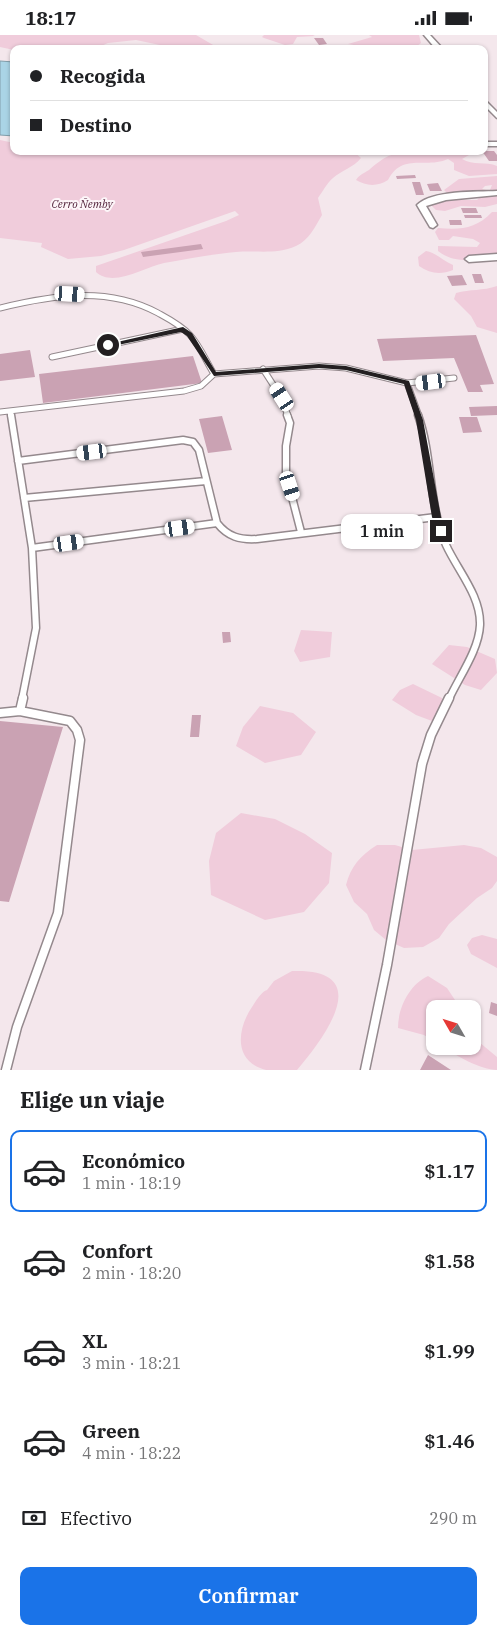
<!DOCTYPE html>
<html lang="es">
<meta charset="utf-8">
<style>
:root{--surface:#fff;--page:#f6f6f6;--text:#202124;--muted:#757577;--line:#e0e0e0;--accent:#1a73e8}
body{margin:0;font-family:"IBM Plex Serif",serif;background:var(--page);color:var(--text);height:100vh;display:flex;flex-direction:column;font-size:19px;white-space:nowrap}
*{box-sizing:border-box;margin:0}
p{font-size:16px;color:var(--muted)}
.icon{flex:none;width:28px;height:28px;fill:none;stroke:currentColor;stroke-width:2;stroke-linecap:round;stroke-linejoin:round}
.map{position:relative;height:1035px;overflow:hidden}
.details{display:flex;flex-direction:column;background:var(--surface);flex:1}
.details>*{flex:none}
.guide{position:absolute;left:10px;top:10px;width:478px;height:110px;border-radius:10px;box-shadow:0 1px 4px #0004;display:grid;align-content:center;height:110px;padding:0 20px;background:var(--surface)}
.needle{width:32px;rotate:309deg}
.tools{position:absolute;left:426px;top:965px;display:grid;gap:10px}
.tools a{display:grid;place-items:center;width:55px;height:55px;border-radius:10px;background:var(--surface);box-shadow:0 1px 4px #0004;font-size:25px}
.end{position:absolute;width:22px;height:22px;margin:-11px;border:6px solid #231f21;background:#fff;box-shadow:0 0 0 2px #fff}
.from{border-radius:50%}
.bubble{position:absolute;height:35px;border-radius:10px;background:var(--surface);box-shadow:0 1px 4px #0004;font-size:16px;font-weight:600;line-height:35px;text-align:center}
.car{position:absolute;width:15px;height:30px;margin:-15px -8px;border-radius:6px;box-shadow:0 0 4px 1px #0007;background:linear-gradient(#fff 24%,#345 0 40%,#fff 0 76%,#345 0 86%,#fff 0)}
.guide b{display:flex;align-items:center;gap:18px;height:48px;font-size:19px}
.guide b+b{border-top:1px solid var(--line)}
.guide i{width:12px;height:12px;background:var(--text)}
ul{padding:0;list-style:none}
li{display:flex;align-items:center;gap:15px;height:82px;margin:0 10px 8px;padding:0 10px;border:2px solid transparent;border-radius:10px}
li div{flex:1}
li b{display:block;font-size:19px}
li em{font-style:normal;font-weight:600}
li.current{border-color:var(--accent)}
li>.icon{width:45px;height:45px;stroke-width:1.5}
h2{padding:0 20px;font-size:22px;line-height:60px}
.pay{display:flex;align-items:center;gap:12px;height:55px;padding:0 20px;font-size:19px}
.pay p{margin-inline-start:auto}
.action{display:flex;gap:10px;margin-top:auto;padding:10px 20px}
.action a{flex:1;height:58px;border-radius:10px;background:var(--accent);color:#fff;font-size:20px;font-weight:600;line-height:58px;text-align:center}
.status{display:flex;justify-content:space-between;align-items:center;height:35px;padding:0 25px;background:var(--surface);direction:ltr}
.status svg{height:14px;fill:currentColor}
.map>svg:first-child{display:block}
.green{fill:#f0ccdb}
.water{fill:#aad4e6;stroke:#829eab}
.building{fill:#caa2b3}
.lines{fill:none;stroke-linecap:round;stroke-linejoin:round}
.service-far2-casing{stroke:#94898d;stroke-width:7}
.service-far1-casing{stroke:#94898d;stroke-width:9}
.service-casing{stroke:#94898d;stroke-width:11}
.minor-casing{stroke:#94898d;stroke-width:3}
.service-far2{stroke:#fff;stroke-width:5}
.service-far1{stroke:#fff;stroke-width:6}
.service{stroke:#fff;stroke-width:8}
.minor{fill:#fff;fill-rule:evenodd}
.route{fill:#231f21}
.labels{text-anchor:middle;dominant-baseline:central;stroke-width:4;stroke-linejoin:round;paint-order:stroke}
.far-park-label{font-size:11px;font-style:italic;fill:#4d1c35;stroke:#fdf6f9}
</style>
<div class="status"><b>18:17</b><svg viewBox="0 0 49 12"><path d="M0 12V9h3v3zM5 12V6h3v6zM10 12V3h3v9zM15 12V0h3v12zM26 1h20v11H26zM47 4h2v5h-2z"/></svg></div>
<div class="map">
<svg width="497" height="1035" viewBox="0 0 497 1035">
<rect width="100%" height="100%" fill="#f4e7ec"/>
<!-- green -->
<path class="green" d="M0,0H196L220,14H179L136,5L108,8L94,14L14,15L0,12Z
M264,0H313L315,1L297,2L293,9L285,10L264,3L262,2Z
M369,0H419L421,8C407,21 366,12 348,9L372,2Z
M0,105L14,108V116H353L361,123C353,133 342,135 333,143C327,148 323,156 318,163L322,180C315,192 309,205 296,211C275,220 257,215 236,217C213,219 187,224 164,228C145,232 113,253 96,237V231L226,186L239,180L235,176L124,215L101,221L68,224L41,212L42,208L0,203Z
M408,116H476L462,124C473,131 486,126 497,131V139L469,141L454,135V128L448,124C427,134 402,117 388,145C377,152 366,151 356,145C359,140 364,138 369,135C383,123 388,119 408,116Z
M497,141V157L490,155L492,150L485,151L482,154L497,158V169L485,172L461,171L445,176L436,175L431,170L440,165H477L480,162L448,159L444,155L459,144Z
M492,177H497V222C477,224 455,230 438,216V211L477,212L480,208L473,204L453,201L449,205H439L435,197L438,193C460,195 476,194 492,177Z
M426,216C437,218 443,226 453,230V235C441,240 430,239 419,231L418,222Z
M497,251V298L477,292L471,281L454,264L456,258C470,254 483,256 497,251Z
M301,595L332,597L330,622L300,627L294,616Z
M449,610L467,612L495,624L497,638L481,655L465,650L432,629Z
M413,649L442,663V676L432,686L416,680L392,665L400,655Z
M260,671L293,678L316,697L301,720L265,728L236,711L243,692Z
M241,778L275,784L305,799L332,818L329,848L304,877L265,885L211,860L209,826L216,798Z
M377,810H395L412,815L464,810L481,813L497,822V846L492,853L477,863L449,889L439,903L423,912L404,913L386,905L374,895L367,879L354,867L346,850C351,831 360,821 377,810Z
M482,900L497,904V933L471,919L467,910L472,903Z
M292,936C376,933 326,1001 297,1035C288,1035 275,1035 266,1035C233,1027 237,994 252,972C256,966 261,957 267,955L274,946Z
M428,941L447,953L461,974H435V1007L424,1000L398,993C398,973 409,950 428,941Z
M473,1002L497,1022V1035C481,1035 455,1020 441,1011H472Z"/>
<!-- water -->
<path class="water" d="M0,26L14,27V101L0,100Z"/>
<!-- building -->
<path class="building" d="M314,3H323L327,9L319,10Z
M482,116H494L497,120V126H489Z
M415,140L416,143L397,144L396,141Z
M412,147H420L424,160H416Z
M438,148L442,156H430L427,149Z
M461,173H476L478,178H463Z
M464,180H481L482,183H465Z
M449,185H461L462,190H450Z
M201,209L203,214L143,222L141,217Z
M472,239H481L484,248H475Z
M462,240L467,250L452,251L447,241Z
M476,300L494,349L480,350L483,357H468L454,323L383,326L377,304Z
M30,315L35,342L0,346V319Z
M193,321L202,348L43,368L39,339Z
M497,371V380L471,381L469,372Z
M222,381L232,415L208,418L199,384Z
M459,382H477L482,397L463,398Z
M222,597H230L231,607L223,608Z
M192,680H201L199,702H190Z
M0,686L63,692L9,867L0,866Z
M491,967L497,969V981L489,978Z
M428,1020L451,1035H420Z"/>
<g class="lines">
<!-- service-far2 casing -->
<g class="service-far2-casing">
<path id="service-far2" d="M0,273C53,260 108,251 158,278C169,284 181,290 190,300C200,311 206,326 214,339L201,351L184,356L0,377
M52,322L183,294
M263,334L281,362L288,381
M214,339L319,331L346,333L407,348L454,343
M407,348L419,381
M10,376L11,381"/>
</g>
<!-- service-far1 casing -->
<g class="service-far1-casing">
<path id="service-far1" d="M11,380L32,513L36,593L22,664
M287,380L290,388L286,411V439L301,497
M418,380C433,422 428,469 446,510C458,536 481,561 480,590C479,615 459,642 449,664
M18,426L183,405L193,407L199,415L217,488C228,502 240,505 257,504L436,482
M24,463L206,446
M32,513L217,488"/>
</g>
<!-- service casing -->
<g class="service-casing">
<path id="service" d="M20,676L23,663
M0,678L20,676L70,686L77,695L80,705L58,878L17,992L6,1035
M365,1035L387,930L422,729L431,700L449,663"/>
</g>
<!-- minor casing -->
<g class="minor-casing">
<path id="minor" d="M424,0H430L443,14H436Z
M484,64L497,77V83L484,70Z
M484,107H497V111H484Z
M497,156V160L446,165L426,171L437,190L433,193L430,192L417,170C432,155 476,157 497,156Z
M497,219V225L469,227L465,224L469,221Z"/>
</g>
<!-- service-far2 -->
<use href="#service-far2" class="service-far2"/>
<!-- service-far1 -->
<use href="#service-far1" class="service-far1"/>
<!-- service -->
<use href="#service" class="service"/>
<!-- minor -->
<use href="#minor" class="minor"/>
</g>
<!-- route -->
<path class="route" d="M183,292L192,298L216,337L319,329L346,331L409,346L423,385L444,498H438L432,482L416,385L404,349L346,335L319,333L214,341L187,301L181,297L108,312L104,310Z"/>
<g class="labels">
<!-- far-park labels -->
<g class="far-park-label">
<text x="82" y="169">Cerro Ñemby</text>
</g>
</g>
</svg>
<div class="tools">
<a><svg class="needle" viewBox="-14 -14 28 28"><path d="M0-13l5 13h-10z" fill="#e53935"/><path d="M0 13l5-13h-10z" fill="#757577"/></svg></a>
</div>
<i class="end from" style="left:108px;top:310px"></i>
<i class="end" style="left:441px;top:496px"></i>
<div class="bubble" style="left:341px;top:479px;width:82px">1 min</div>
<i class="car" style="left:70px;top:259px;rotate:93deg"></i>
<i class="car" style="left:431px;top:347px;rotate:263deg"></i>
<i class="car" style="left:282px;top:362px;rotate:327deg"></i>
<i class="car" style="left:92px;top:417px;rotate:263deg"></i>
<i class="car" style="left:290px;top:451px;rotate:162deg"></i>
<i class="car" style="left:180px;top:493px;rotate:82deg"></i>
<i class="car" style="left:69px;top:508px;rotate:82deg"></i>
<div class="guide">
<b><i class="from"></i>Recogida</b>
<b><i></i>Destino</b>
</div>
</div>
<section class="details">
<h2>Elige un viaje</h2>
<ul>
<li class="current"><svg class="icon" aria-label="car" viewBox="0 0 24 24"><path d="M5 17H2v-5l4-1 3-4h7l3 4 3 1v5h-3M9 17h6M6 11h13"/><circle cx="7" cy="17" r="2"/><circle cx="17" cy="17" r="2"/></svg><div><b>Económico</b><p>1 min · 18:19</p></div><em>$1.17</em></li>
<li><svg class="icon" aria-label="car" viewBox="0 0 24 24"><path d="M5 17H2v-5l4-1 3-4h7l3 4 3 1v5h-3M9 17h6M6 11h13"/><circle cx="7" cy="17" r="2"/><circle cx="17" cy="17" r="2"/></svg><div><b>Confort</b><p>2 min · 18:20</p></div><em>$1.58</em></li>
<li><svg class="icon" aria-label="car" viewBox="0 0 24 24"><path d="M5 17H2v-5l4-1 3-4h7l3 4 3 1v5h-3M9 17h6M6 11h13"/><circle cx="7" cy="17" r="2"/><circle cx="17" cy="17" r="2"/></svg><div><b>XL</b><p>3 min · 18:21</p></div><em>$1.99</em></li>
<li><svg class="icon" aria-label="car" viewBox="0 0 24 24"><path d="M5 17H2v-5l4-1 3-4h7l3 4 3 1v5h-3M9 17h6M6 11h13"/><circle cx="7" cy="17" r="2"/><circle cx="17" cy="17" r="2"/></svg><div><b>Green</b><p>4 min · 18:22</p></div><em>$1.46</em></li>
</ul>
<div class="pay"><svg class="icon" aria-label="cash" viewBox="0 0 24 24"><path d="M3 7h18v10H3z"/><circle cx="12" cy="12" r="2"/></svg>Efectivo<p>290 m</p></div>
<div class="action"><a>Confirmar</a></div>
</section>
